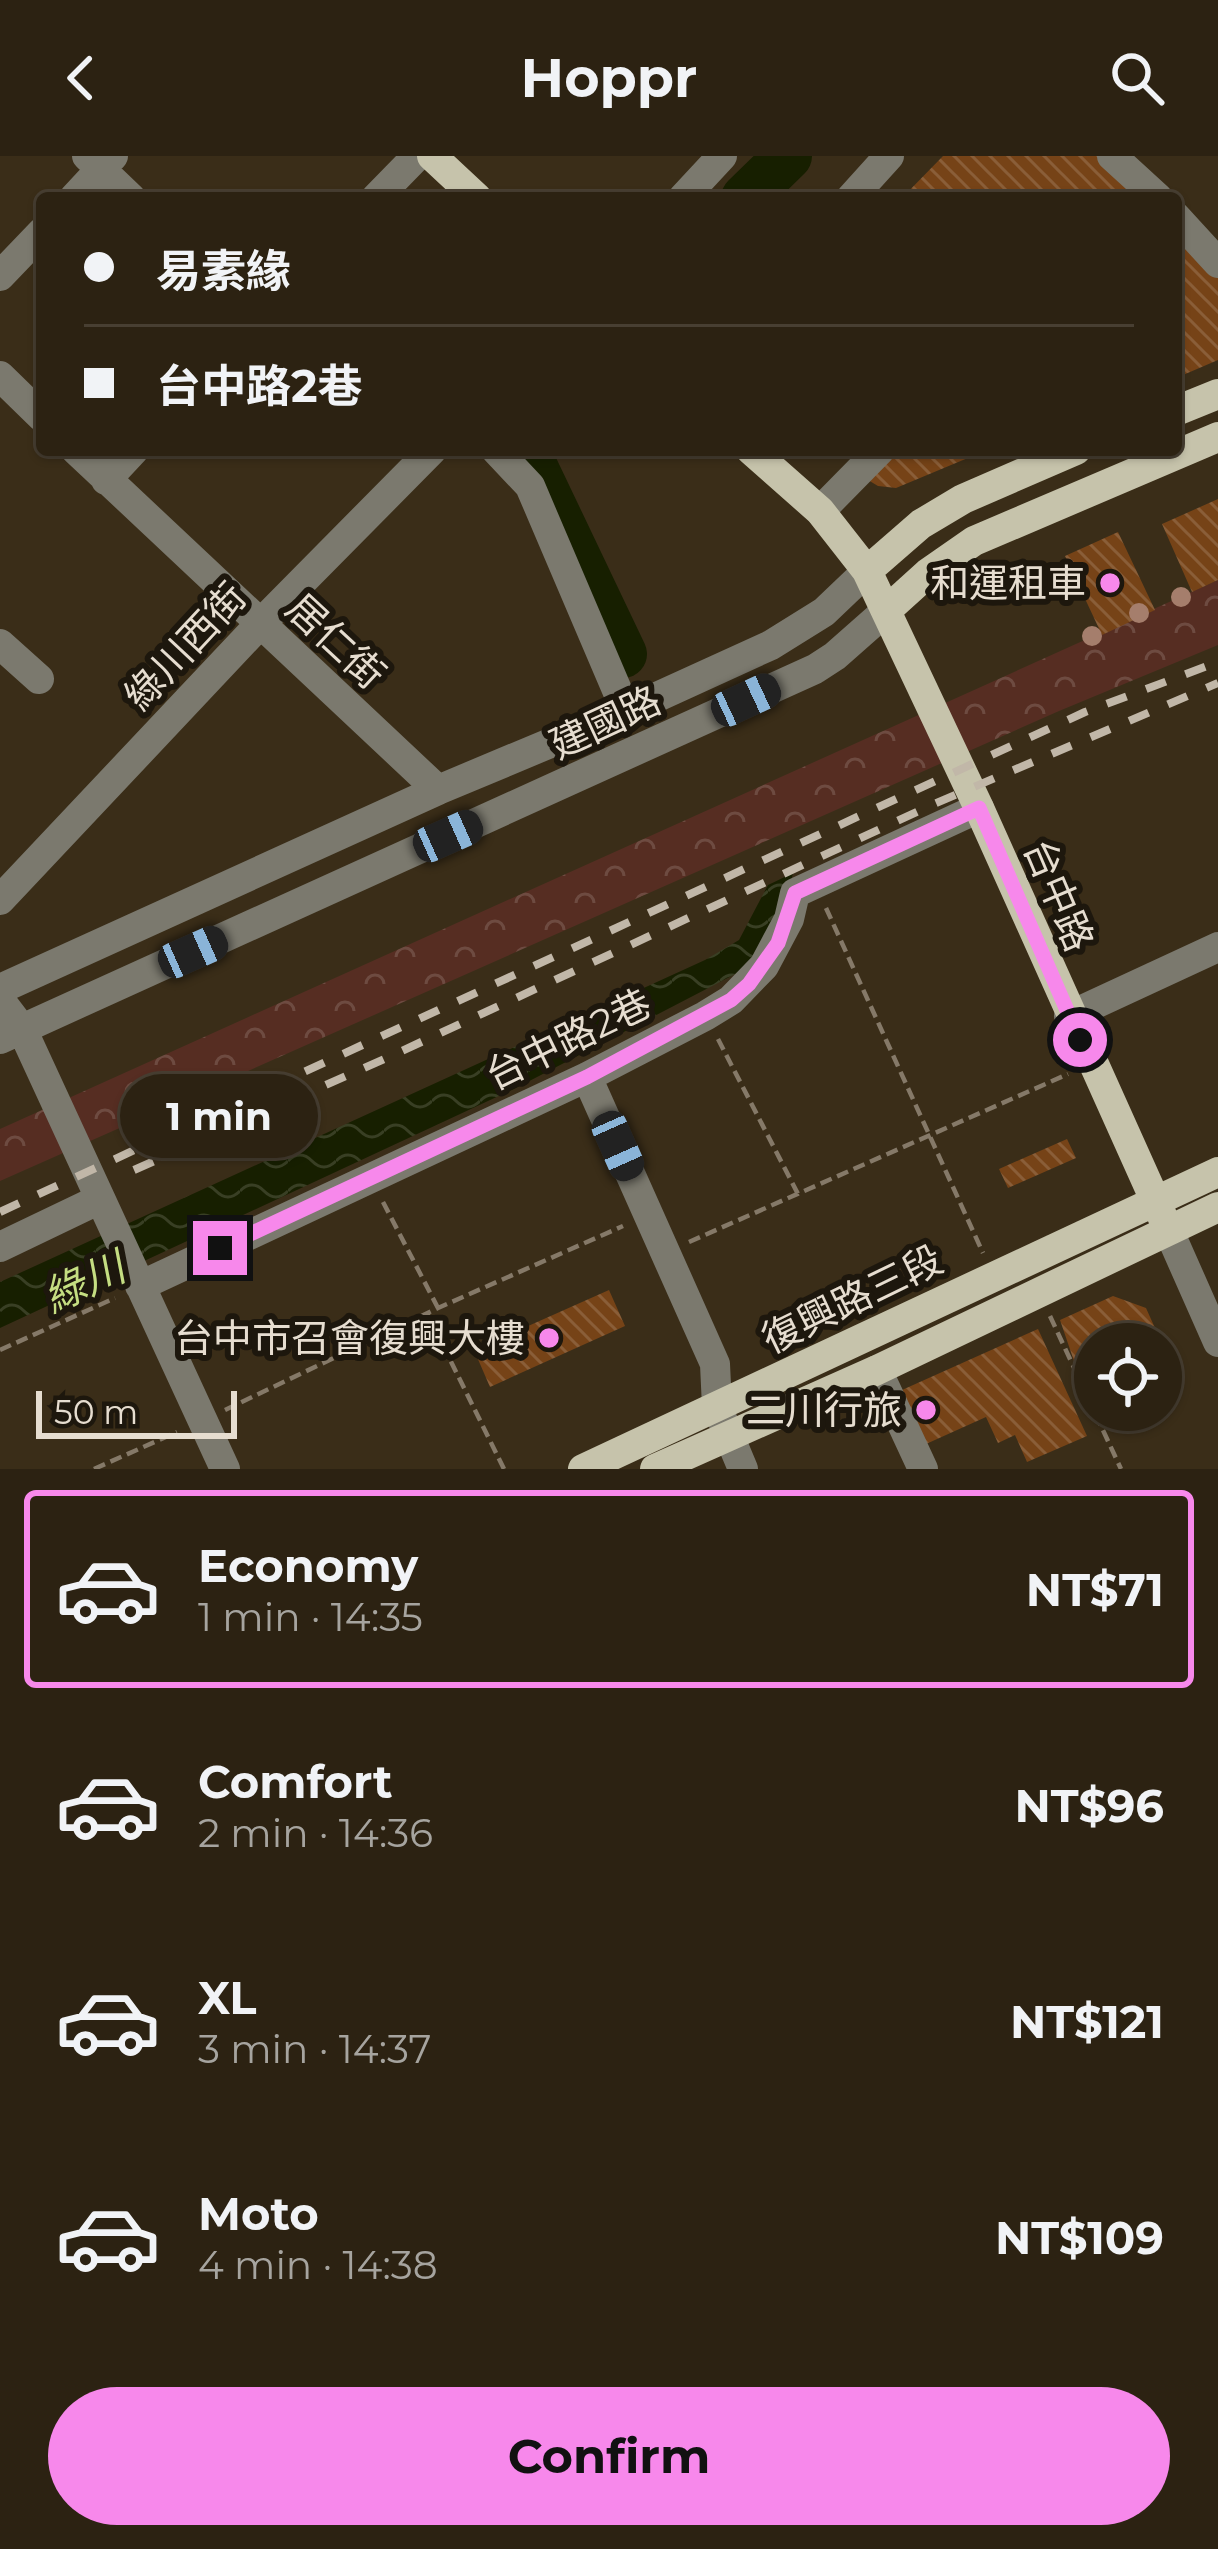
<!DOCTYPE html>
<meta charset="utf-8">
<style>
:root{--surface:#2c2212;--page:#382f20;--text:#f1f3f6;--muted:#a6a49f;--line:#483f32;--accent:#f788eb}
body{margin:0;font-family:Montserrat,"Noto Sans TC",sans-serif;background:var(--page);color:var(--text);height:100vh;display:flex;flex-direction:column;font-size:45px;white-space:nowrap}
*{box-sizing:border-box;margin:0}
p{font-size:39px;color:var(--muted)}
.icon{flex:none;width:66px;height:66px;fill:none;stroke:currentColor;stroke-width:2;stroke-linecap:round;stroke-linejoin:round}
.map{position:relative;height:1313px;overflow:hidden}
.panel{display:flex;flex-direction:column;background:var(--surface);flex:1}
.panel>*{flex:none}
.top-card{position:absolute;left:36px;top:36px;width:1146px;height:264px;border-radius:12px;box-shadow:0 3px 9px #0004,0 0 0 3px var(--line);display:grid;align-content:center;height:264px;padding:0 48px;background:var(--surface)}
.tools{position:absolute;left:1074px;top:1167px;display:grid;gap:24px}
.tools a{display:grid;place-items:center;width:108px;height:108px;border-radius:50%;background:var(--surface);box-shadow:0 3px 9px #0004,0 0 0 3px var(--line);font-size:60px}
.scale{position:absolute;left:36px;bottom:30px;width:201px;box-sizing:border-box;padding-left:12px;border:6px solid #e6ddd0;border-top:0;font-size:33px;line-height:42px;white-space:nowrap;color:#e6ddd0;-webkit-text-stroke:9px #1d170d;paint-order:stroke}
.end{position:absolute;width:54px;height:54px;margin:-27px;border:15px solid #f788eb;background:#111;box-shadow:0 0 0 6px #111}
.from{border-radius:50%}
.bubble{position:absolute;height:84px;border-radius:42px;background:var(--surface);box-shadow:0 3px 9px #0004,0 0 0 3px var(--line);font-size:39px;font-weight:700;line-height:84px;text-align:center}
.car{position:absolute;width:36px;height:72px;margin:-36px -18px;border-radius:15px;box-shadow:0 0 9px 3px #0007;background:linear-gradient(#222 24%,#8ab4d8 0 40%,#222 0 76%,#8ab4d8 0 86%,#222 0)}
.top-card b{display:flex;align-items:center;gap:42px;height:114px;font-size:45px}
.top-card b+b{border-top:3px solid var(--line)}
.top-card i{width:30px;height:30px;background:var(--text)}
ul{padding:21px 0 0;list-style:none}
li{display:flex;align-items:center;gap:36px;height:198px;margin:0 24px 18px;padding:0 24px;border:6px solid transparent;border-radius:12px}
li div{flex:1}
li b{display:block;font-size:45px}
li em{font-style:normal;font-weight:700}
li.selected{border-color:var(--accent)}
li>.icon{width:108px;height:108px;stroke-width:1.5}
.button{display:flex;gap:24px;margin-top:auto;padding:24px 48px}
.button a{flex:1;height:138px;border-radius:72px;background:var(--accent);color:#111;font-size:48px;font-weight:700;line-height:138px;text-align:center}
header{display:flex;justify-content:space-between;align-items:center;height:156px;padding:0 48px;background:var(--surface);font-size:54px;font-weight:700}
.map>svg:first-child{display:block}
.park{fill:url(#park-crowns)}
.water{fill:url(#water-waves)}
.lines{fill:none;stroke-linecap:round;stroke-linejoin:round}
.river{stroke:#171f00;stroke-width:48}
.building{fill:url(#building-back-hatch)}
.path{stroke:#857968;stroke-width:4.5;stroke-dasharray:12 6;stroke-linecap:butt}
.minor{stroke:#7b796e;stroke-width:30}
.major{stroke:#c6c3ab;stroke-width:30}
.rail{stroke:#c1b7a8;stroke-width:8;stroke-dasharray:21 21;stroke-linecap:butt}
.tree{fill:#a57e6c}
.route{stroke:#f788eb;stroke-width:15}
.poi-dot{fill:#f788eb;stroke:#1d170d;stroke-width:4.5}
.labels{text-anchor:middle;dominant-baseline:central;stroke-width:12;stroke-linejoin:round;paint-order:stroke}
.poi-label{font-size:39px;fill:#e6ddd0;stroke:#1d170d;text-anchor:end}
.street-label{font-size:39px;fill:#e6ddd0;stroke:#1d170d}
.water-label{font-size:42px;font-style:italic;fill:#c5de82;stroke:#1d170d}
</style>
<header><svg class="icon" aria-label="back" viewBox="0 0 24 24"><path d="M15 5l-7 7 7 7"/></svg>Hoppr<svg class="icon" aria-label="search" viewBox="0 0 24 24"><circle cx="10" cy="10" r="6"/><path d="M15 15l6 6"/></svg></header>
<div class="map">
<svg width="1218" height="1313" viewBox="0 0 1218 1313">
<defs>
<pattern id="park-crowns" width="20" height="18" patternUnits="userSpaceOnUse" patternTransform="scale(3)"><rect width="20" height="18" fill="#562d22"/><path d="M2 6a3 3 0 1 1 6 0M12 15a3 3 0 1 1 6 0" fill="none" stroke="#6e4b41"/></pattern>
<pattern id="water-waves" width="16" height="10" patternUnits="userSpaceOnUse" patternTransform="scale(3)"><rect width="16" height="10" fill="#171f00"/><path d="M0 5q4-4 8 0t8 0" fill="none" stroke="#393f24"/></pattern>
<pattern id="building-back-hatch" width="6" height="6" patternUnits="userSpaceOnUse" patternTransform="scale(3)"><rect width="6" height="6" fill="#764317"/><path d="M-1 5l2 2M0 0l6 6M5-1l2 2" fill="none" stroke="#8a5e38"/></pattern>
</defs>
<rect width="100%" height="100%" fill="#3a2d18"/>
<!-- park -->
<path class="park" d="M1218,424V489L1059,555L0,1025V973Z"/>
<!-- water -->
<path class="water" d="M793,717L778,780L741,815L514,933L0,1172V1126L705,804L739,784L768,729Z"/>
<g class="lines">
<!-- river -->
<path class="river" d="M745,42L788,0
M531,294V305L623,498"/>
</g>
<!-- building -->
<path class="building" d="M943,0H1106L1140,34L1131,42H902Z
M1176,71L1218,112V204L1176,222Z
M895,294H987L896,332L878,330L868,324Z
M1218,343V424L1192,436L1162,368Z
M1118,376L1155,454L1102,479L1065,400Z
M1067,983L1076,1002L1008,1032L999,1013Z
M609,1134L625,1170L490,1231L474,1194Z
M1113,1140L1146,1152L1176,1219L1161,1226V1188H1131L1144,1180L1127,1188H1095V1202L1076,1211L1060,1164Z
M1038,1173L1087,1280L1027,1306L1015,1279L998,1287L986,1261L926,1288L902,1234Z"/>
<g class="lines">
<!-- path -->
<path class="path" d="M826,752L983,1097
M718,883L798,1038
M383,1046L438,1152
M689,1086L1068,918
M427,1157L504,1313
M1050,1160L1121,1313
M0,1194L115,1142
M225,1254L438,1152L623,1070
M94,1313L177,1276"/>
<!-- minor -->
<path class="minor" d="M87,0L131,42
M1112,0L1158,42
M74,42L113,0
M376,42L417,0
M683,42L722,0
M851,42L889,0
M1176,61L1218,107
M0,120L42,76
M0,220L42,261
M76,294L438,634
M496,294L530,330L626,555
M106,324L134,294
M820,355L880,294
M0,488L39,523
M0,744L260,468L432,294
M0,833L438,634L622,557L771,489L824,456L867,415
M0,844L22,873L225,1313
M1069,860L1218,791
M0,883L815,513L835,500L886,455
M587,921L715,1208L717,1251L743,1313
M1168,1073L1218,1186
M0,1091L100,1043
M140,1130L587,921L705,860L731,844L764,810L789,763L795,737L979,652
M877,1214L923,1313"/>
<!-- major -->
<path class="major" d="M432,0L477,42
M1176,255L1218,238
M751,294L820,355L867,415L979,652L1168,1073
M867,415L921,368L963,343L1076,294
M886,455L928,417L974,385L1218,281
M583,1313L1218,1016
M655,1313L877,1214L1218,1051"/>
<!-- rail -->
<path class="rail" d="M134,1014L391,900L934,648L1218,527
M0,1056L1085,556L1218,506"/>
</g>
<!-- trees -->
<g class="tree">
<circle cx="1181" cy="441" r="10"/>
<circle cx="1139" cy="457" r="10"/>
<circle cx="1092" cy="480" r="10"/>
</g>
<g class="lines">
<!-- route -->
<path class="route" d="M220,1092L587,921L731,844L749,828L778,787L795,737L979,652L1080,884"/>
</g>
<!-- markers -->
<g class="poi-dot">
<circle cx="1110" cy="427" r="12"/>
<circle cx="549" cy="1182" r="12"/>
<circle cx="926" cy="1254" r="12"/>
</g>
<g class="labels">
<!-- poi labels -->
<g class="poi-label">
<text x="1086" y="427">和運租車</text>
<text x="525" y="1182">台中市召會復興大樓</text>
<text x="902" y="1254">二川行旅</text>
</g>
<!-- street labels -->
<g class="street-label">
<text transform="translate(336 485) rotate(43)">居仁街</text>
<text transform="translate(185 490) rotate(-47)">綠川西街</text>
<text transform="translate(605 566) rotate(-25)">建國路</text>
<text transform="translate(1059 739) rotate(67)">台中路</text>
<text transform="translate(568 883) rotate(-26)">台中路2巷</text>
<text transform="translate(852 1143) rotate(-26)">復興路三段</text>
</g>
<!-- water labels -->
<g class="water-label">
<text transform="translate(84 1126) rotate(-25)">綠川</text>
</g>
</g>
</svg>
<div class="tools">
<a><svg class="icon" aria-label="locate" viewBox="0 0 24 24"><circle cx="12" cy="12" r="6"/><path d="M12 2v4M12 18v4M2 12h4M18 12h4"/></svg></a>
</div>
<div class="scale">50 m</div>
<i class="end from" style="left:1080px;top:884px"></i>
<i class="end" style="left:220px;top:1092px"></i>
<div class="bubble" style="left:120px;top:918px;width:198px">1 min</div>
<i class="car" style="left:746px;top:544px;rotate:65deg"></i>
<i class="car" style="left:448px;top:680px;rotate:66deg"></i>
<i class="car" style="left:193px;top:796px;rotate:66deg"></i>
<i class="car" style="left:618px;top:990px;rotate:156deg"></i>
<div class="top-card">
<b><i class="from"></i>易素緣</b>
<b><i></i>台中路2巷</b>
</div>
</div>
<section class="panel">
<ul>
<li class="selected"><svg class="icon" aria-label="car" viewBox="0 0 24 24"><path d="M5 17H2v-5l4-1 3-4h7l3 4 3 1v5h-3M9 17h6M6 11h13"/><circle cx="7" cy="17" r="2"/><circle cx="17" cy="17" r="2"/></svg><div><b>Economy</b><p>1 min · 14:35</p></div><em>NT$71</em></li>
<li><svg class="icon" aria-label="car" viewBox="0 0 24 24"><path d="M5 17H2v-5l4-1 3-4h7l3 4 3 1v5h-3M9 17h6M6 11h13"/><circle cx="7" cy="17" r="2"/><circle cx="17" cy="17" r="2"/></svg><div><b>Comfort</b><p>2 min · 14:36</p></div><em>NT$96</em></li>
<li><svg class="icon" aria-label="car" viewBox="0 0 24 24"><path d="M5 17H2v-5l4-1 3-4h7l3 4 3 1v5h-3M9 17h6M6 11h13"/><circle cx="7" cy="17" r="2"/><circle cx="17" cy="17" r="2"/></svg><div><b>XL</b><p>3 min · 14:37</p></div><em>NT$121</em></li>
<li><svg class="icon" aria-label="car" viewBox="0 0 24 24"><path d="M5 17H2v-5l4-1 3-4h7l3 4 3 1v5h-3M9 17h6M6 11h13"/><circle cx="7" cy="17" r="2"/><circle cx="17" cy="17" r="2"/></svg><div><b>Moto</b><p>4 min · 14:38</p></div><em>NT$109</em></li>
</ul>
<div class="button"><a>Confirm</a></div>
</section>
